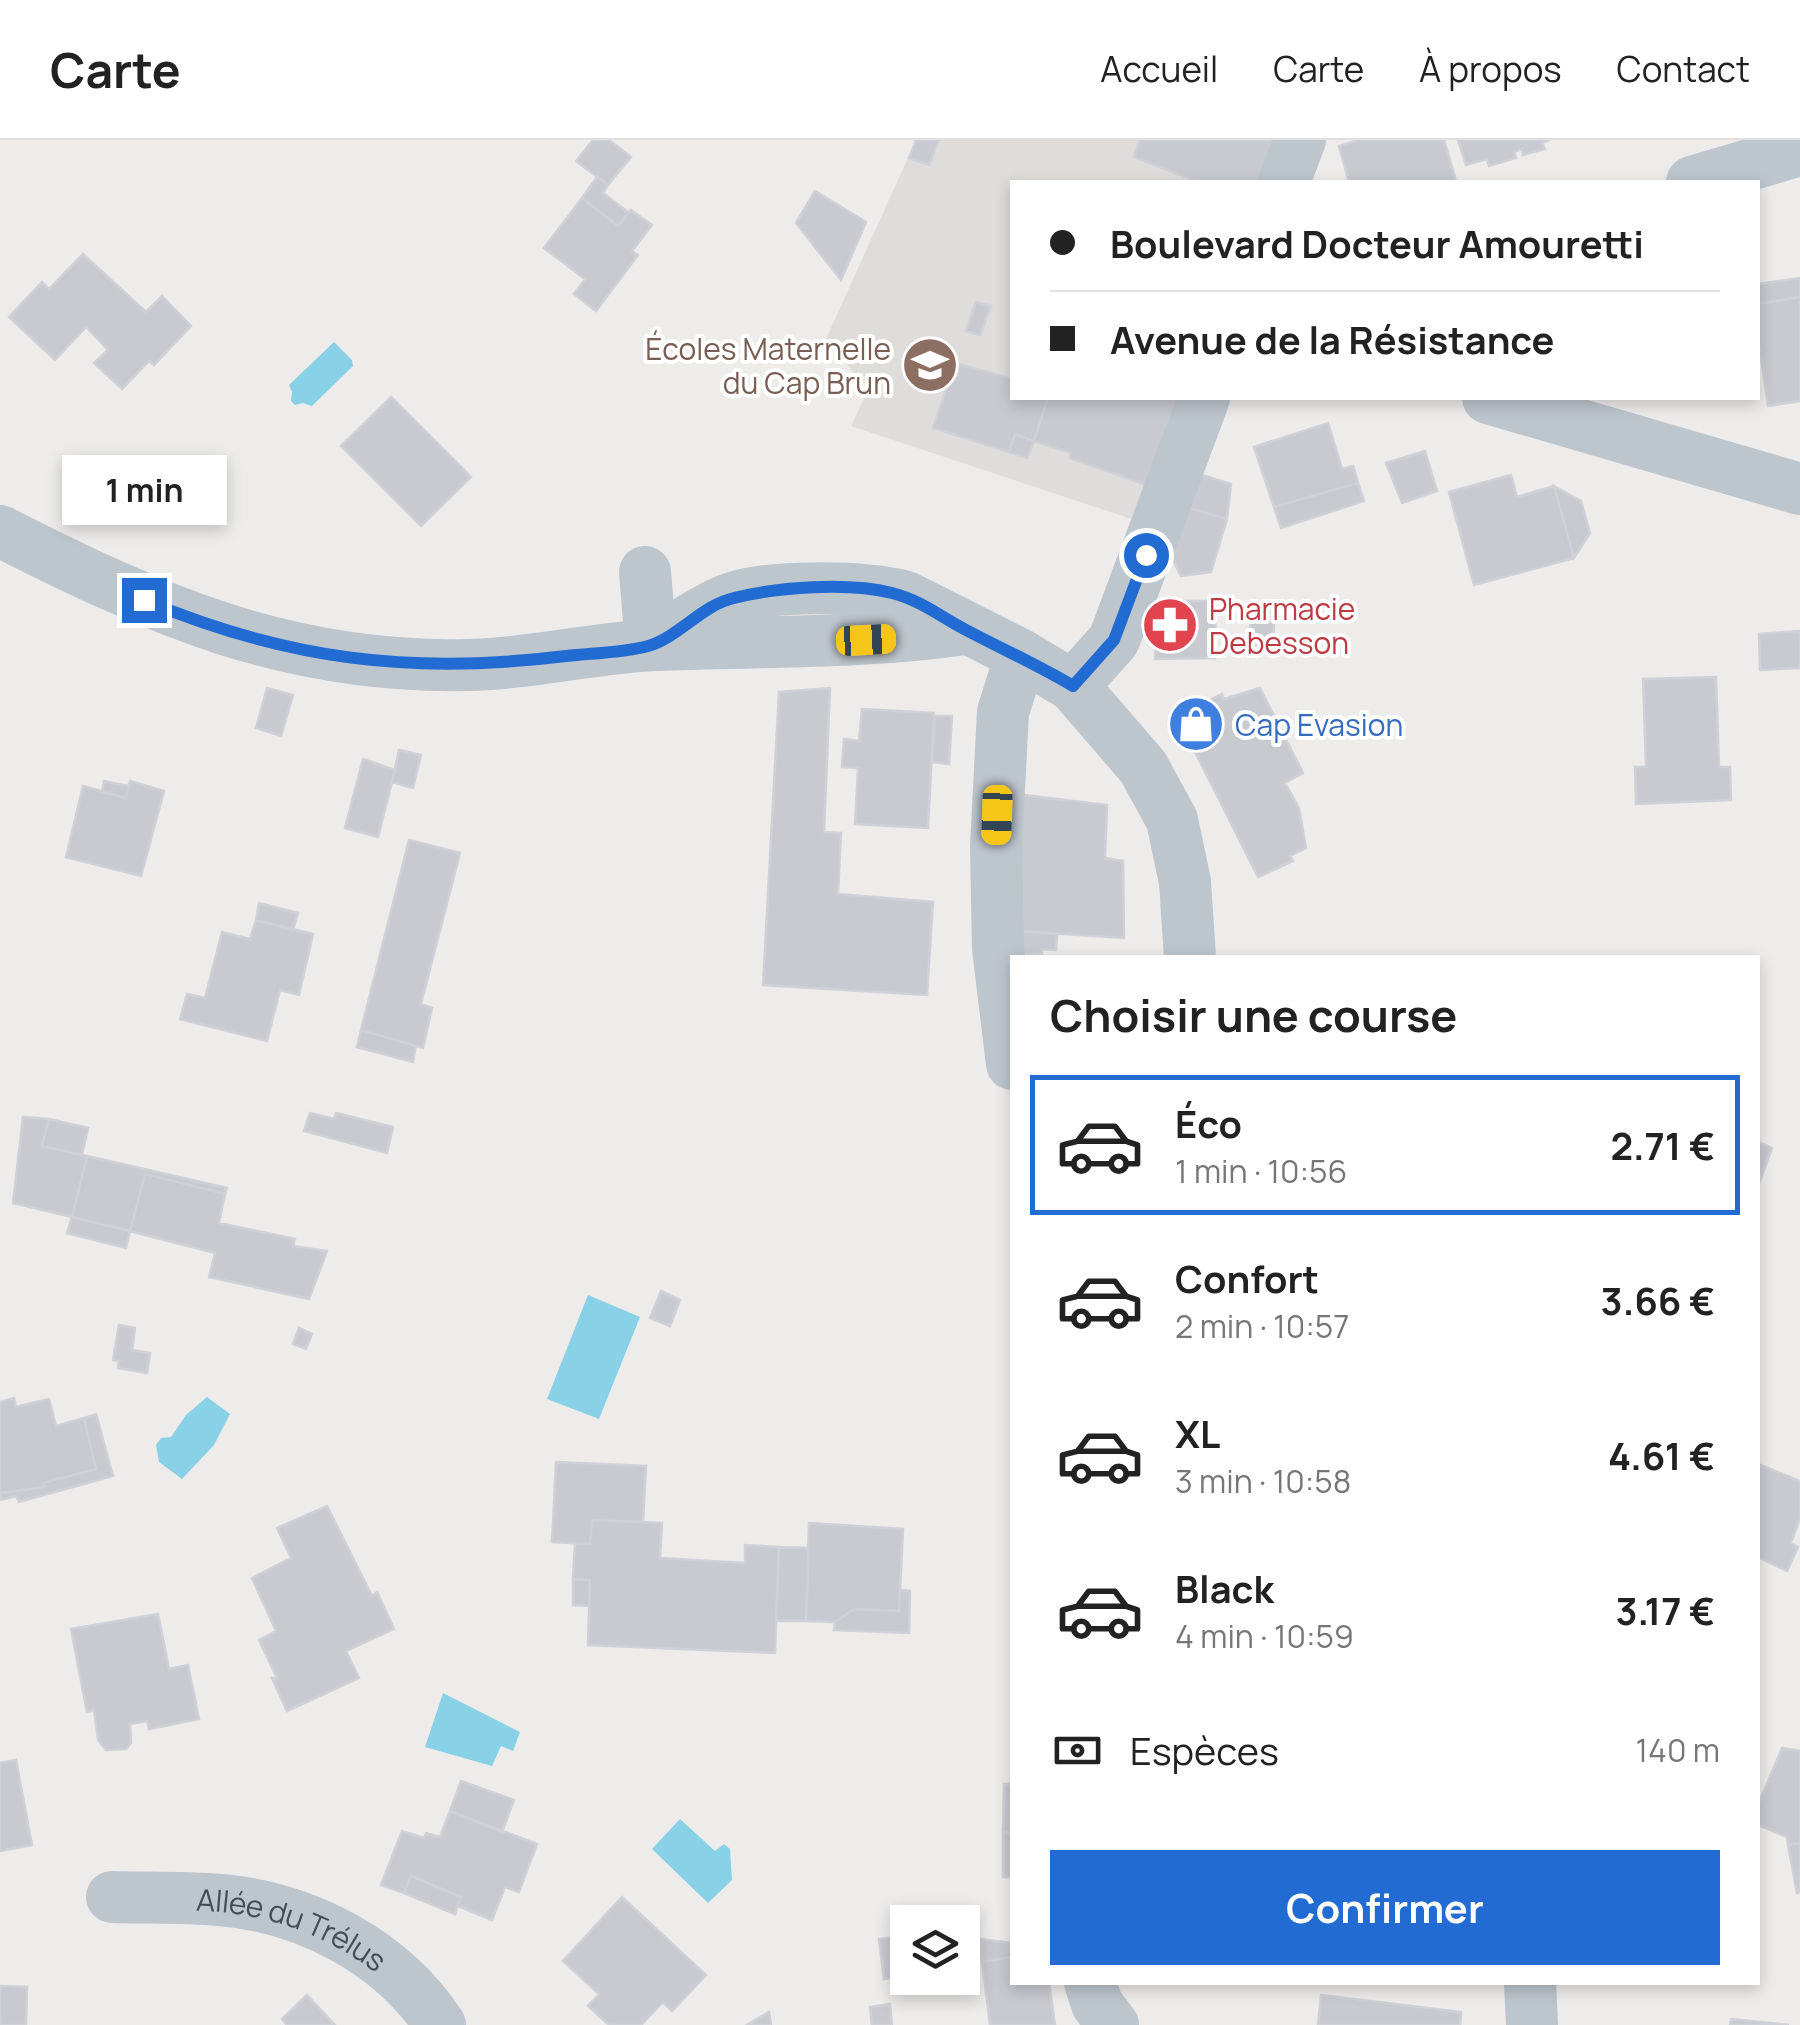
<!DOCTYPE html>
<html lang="fr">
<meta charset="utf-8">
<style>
:root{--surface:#fff;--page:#f2f2f2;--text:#222;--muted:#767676;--line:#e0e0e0;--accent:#216bd2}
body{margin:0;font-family:Manrope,sans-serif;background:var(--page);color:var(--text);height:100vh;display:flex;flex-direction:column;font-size:38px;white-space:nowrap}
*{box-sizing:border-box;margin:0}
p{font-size:32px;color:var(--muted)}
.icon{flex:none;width:55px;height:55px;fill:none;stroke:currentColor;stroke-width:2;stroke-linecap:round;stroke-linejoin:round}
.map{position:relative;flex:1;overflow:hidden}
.side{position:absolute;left:1010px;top:815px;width:750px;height:1030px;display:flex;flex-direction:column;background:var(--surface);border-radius:0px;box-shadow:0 5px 15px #0003}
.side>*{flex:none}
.hud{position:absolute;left:1010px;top:40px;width:750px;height:220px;border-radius:0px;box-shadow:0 5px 15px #0003;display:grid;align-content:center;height:220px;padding:0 40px;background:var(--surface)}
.buttons{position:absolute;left:890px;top:1765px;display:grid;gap:20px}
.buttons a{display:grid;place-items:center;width:90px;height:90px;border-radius:0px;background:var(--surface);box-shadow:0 5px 15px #0003;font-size:50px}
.end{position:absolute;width:45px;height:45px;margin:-22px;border:12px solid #216bd2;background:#fff;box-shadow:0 0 0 5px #fff}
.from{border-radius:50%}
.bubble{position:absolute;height:70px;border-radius:0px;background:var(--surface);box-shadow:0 5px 15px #0003;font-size:32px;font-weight:700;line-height:70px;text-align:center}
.car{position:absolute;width:30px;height:60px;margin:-30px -15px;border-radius:12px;box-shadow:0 0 8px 2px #0007;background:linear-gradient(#f5c518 24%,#345 0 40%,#f5c518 0 76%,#345 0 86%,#f5c518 0)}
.hud b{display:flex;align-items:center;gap:35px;height:95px;font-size:38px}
.hud b+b{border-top:2px solid var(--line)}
.hud i{width:25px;height:25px;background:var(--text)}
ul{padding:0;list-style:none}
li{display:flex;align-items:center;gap:30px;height:140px;margin:0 20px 15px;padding:0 20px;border:5px solid transparent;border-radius:0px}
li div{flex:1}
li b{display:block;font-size:38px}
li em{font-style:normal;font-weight:700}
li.on{border-color:var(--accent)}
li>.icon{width:90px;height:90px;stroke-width:1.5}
h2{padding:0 40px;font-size:45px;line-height:120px}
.pay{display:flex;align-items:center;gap:25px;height:110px;padding:0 40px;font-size:38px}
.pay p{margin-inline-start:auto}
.cta{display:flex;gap:20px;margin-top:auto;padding:20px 40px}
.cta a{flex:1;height:115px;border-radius:0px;background:var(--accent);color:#fff;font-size:40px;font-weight:700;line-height:115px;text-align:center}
header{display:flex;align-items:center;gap:60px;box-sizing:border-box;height:140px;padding:0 50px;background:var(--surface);border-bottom:2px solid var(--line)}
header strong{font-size:48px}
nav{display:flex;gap:55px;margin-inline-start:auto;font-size:35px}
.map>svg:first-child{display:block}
.education{fill:#dfdcdc}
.water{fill:#88d1e6}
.building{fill:#c8cad0;stroke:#cfd1d7;stroke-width:2.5}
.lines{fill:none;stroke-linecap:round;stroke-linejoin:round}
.minor{stroke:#bdc5cd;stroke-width:52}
.route{stroke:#216bd2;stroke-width:12}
.labels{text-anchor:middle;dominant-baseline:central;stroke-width:8;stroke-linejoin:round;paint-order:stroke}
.education-label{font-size:30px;fill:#785e54;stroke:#fff;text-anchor:end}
.health-label{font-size:30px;fill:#be3a42;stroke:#fff;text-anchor:start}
.shop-label{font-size:30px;fill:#366cbe;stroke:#fff;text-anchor:start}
.street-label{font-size:30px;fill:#454e57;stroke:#fff}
</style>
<header>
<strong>Carte</strong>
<nav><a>Accueil</a><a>Carte</a><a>À propos</a><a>Contact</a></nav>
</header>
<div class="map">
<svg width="1800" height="1885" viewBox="0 0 1800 1885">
<rect width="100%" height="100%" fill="#eeebeb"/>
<!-- education -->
<path class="education" d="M916,0H1300L1284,42H1012V258H1204L1156,387L851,286L868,250L826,199Z"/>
<!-- water -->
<path class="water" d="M334,202L352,220L353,226L312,266L303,263L295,265L291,261L292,252L289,245Z
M588,1155L640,1177L599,1279L547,1259Z
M207,1257L230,1274L214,1305L182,1339L159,1322L156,1305L161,1298L171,1297L186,1275Z
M443,1553L520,1592L513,1611L501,1606L492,1626L425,1607Z
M680,1679L715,1711L724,1704L730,1709L732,1740L708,1763L652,1709Z"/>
<!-- building -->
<path class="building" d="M593,0H609L631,17L608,45L576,21Z
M916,0H939L929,25L909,18Z
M1140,0H1274L1258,42H1198L1134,17Z
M1358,0H1444L1456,41L1349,42L1339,6Z
M1458,0H1549L1542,3L1545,9L1523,15L1522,9L1514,12L1516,18L1489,26L1487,19L1466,25Z
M597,37L608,45L603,53L629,73L618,86L582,58Z
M815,51L866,82L841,140L796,83Z
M582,58L618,86L631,70L652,85L632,111L638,115L596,171L574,154L585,139L544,108Z
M83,114L146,172L162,156L191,186L154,225L149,221L122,249L94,223L108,210L86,187L55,220L9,177L42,142L49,149Z
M1800,138V157L1758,164V144Z
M1800,157V261L1768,266L1758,195V164Z
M976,162L991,166L980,195L966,191Z
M955,223L1012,239V258H1048L1034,301L1015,294L1009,312L933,288Z
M391,257L471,337L421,386L341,306Z
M1048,258H1177L1146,345L1070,318L1071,313L1034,301Z
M1328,283L1342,329L1353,326L1358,343L1274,367L1254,307Z
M1015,294L1034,301L1027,318L1009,312Z
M1425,311L1437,351L1402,363L1386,323Z
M1198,334L1231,344L1227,379L1186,367Z
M1511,335L1517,357L1554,346L1574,418L1474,445L1449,352Z
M1358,343L1364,361L1281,388L1274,367Z
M1554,346L1581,361L1590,393L1574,418Z
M1186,367L1227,379L1211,432L1181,436L1171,416Z
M1158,461H1216L1215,518L1155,519Z
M1252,461L1275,462L1273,506L1249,505Z
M1800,491V528L1760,530L1759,494Z
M1716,537L1719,627H1730L1731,660L1636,664L1635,627H1646L1643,539Z
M267,548L293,555L281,596L256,588Z
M830,548L824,692L841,693L838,754L933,762L927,855L763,845L779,552Z
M1260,548L1303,633L1285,643L1299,668L1306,708L1290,716L1293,721L1258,737L1177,576L1222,554L1224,559Z
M862,569L934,573L928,688L855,684L858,628L842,627L844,599L859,601Z
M935,576H952L949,624L932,622Z
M399,610L421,615L413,648L392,642Z
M363,619L395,630L378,697L345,688Z
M104,641L128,646L126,658L102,652Z
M130,641L164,651L141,736L66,717L83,646L126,658Z
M1015,654L1107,665L1105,718L1123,721L1124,798L1015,791Z
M409,700L460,713L421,864L432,868L423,908L361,890Z
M259,763L298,773L293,790L256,780Z
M256,780L313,794L299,855L280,850L267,901L180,879L187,854L205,858L222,792L250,799Z
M1015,791L1057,794L1056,810L1042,809V814L1015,813Z
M361,890L416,906L413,922L357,907Z
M310,973L334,979L336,973L393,987L387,1013L304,991Z
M23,977L49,979L42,1006L87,1016L72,1077L13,1063Z
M49,979L88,988L82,1015L42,1006Z
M1758,1002L1772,1008L1758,1046Z
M87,1016L227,1048L225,1054L145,1034L130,1091L72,1077Z
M145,1034L225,1054L219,1083L295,1099L293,1106L327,1111L309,1159L209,1137L215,1113L130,1091Z
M72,1077L130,1091L126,1108L67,1093Z
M661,1151L680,1160L670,1186L650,1178Z
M119,1185L135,1188L132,1210L150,1213L147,1233L118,1228L119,1221L113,1220Z
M299,1188L312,1194L306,1209L293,1204Z
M14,1258L16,1267L49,1259L56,1286L84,1278L96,1329L43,1343L45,1347L0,1353V1262Z
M96,1274L113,1336L19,1362L16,1356L0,1360V1353L45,1347L43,1343L96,1329L84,1278Z
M556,1322L646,1326L643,1382L592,1380L590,1404L552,1402Z
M1758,1324L1800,1341V1378L1791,1403L1798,1407L1787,1431L1758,1417Z
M327,1366L372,1456L377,1452L394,1489L346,1511L359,1538L287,1571L272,1538H277L259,1500L276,1491L252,1438L291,1418L277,1388Z
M592,1380L662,1383L660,1418L745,1423V1405L779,1407L775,1513L588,1505L590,1440L573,1439L575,1403L590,1404Z
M809,1383L903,1389L899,1471L854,1469L835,1482L806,1481Z
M779,1407L809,1408L806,1481H776Z
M573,1439L590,1440L589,1466L573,1465Z
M900,1450L910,1451L909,1493L834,1490L835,1482L854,1469L899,1471Z
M158,1474L169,1529L188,1525L199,1579L149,1589L147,1581L130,1584L131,1603L126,1609L106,1610L98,1600L94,1570L87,1572L71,1489Z
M1782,1608L1800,1611V1703L1788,1705L1787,1697L1758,1685V1665Z
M16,1620L32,1705L0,1711V1623Z
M461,1641L514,1660L502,1692L450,1671Z
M1004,1644H1012V1693L1003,1692Z
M450,1671L537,1704L519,1752L505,1747L492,1780L458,1766L461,1757L411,1736L404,1753L381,1745L402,1691L424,1698L426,1693L440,1697Z
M1003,1692L1012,1693V1737H1003Z
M1800,1703V1752L1797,1753L1788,1705Z
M411,1736L461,1757L455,1774L404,1753Z
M622,1757L706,1835L672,1871L663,1862L641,1885H609L588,1866L599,1854L563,1821Z
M908,1796V1836L884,1839L879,1799Z
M980,1799L1012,1803V1817L982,1822Z
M1012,1817V1842H1049L1055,1885H990L982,1822Z
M0,1846L27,1847L26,1885H0Z
M307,1855L335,1885H287L282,1879Z
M1321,1855L1461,1872L1460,1885H1318Z
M890,1864L892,1885H872L870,1867Z
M769,1872L771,1885H747Z
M1731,1879L1789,1885H1730Z"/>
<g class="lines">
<!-- minor -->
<g class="minor">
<path d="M1284,42L1300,0"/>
<path d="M1692,42L1800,10"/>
<path d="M1488,258L1800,349"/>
<path d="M0,391C155,470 289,529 467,525C530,524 592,508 655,505C759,501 861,504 965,489"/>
<path d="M645,432L651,505"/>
<path d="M653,504C676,489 701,471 727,460C764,444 867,446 906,457L1021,515L1073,546L1143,627L1172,680L1185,742L1190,818"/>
<path d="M1073,546L1114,500L1204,258"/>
<path d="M1012,924L998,808L996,706L1003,572L1021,515"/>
<path id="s1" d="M112,1757C148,1758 184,1757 220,1760C306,1767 392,1812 440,1885"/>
<path d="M1090,1842L1097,1864L1113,1885"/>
<path d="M1530,1842L1532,1885"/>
</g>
</g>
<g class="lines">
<!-- route -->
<path class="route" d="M144,460C287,520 412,535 566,516C592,513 623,513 648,506C679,497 702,465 734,458C778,447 848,442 892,453C920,460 941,477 966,490C1002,509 1038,525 1073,546L1114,500L1146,415"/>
</g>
<!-- icons -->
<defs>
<g id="school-disc" transform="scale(2.875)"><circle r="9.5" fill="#8d6e63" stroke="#fff"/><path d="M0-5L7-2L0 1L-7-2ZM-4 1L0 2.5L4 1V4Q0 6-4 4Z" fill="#fff"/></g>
<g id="pharmacy-disc" transform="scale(2.875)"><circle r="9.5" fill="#e0444e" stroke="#fff"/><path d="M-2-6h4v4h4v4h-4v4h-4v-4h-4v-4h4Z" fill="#fff"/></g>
<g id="shop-disc" transform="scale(2.875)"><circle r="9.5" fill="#3f7fe0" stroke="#fff"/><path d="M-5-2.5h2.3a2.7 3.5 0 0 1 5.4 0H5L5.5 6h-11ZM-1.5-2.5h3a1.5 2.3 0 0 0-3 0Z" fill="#fff"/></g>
</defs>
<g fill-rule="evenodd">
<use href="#school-disc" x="930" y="225"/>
<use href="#pharmacy-disc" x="1170" y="485"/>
<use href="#shop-disc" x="1196" y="584"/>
</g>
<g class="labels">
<!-- education labels -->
<g class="education-label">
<text x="891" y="208">Écoles Maternelle<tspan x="891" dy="34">du Cap Brun</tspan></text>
</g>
<!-- health labels -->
<g class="health-label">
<text x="1209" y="468">Pharmacie<tspan x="1209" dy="34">Debesson</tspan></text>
</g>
<!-- shop labels -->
<g class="shop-label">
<text x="1235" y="584">Cap Evasion</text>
</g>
<!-- street labels -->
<g class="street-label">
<text stroke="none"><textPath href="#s1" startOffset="185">Allée du Trélus</textPath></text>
</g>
</g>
</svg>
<div class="buttons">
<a><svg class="icon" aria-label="layers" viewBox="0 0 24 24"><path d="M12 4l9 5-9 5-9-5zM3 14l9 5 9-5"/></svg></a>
</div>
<i class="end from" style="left:1146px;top:415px"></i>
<i class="end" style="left:144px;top:460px"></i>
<div class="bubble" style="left:62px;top:315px;width:165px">1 min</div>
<i class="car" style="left:866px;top:500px;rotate:87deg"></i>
<i class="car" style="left:997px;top:675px;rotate:182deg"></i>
<div class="hud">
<b><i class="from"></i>Boulevard Docteur Amouretti</b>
<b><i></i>Avenue de la Résistance</b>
</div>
<section class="side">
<h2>Choisir une course</h2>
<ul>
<li class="on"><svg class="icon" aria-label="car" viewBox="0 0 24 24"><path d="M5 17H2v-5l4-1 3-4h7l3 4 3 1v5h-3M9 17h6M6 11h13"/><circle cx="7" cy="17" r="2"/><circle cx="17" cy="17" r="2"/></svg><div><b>Éco</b><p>1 min · 10:56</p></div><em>2.71 €</em></li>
<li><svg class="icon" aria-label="car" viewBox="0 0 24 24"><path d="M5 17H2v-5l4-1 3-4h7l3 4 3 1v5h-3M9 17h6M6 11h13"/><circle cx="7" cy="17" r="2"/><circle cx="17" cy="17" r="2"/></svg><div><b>Confort</b><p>2 min · 10:57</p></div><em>3.66 €</em></li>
<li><svg class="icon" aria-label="car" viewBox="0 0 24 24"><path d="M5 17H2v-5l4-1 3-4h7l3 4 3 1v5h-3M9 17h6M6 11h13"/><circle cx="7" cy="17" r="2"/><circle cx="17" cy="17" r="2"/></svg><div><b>XL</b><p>3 min · 10:58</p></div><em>4.61 €</em></li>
<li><svg class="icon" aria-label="car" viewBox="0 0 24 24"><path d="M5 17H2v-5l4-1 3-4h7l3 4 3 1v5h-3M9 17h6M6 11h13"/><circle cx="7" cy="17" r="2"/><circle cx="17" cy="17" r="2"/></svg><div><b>Black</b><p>4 min · 10:59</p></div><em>3.17 €</em></li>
</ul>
<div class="pay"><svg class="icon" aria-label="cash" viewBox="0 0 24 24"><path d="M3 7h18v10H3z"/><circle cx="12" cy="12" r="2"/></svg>Espèces<p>140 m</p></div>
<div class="cta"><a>Confirmer</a></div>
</section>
</div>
